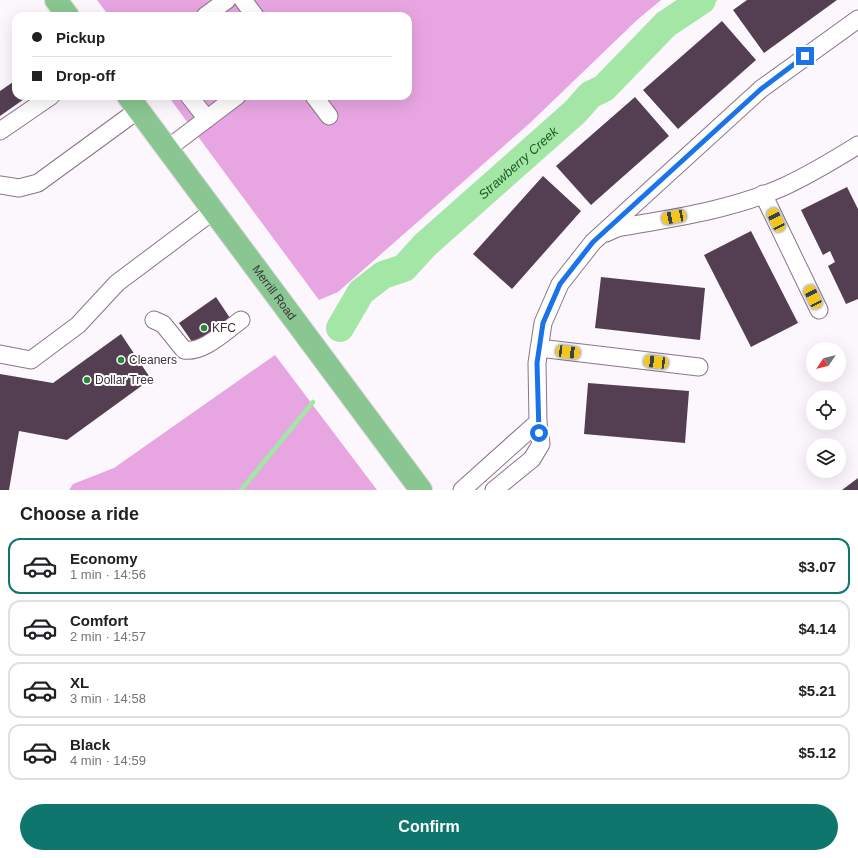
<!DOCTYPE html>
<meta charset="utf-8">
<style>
:root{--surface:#fff;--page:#f2f2f2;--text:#202124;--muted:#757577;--line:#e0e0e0;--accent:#0f766e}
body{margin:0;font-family:Arial,sans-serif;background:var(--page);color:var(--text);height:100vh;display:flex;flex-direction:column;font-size:15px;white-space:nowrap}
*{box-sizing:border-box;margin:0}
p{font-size:13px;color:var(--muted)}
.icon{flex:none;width:22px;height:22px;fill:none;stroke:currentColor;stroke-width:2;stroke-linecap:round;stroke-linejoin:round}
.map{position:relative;height:490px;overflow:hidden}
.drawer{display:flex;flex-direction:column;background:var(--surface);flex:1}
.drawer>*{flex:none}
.guide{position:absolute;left:12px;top:12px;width:400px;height:88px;border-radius:12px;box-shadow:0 4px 16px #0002;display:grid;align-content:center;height:88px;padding:0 20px;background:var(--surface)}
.needle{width:26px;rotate:235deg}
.buttons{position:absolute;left:806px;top:342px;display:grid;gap:8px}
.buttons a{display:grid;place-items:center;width:40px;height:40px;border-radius:50%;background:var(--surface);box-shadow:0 4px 16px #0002;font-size:20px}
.end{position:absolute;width:18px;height:18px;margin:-9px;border:5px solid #1a73e8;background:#fff;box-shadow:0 0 0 2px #fff}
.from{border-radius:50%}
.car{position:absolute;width:12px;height:24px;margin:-12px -6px;border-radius:5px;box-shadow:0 0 3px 1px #0007;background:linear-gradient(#f5c518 24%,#345 0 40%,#f5c518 0 76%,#345 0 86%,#f5c518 0)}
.guide b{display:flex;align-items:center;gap:14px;height:38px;font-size:15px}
.guide b+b{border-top:1px solid var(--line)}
.guide i{width:10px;height:10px;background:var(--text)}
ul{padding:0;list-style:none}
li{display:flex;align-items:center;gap:12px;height:56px;margin:0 8px 6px;padding:0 12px;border:2px solid var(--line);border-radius:12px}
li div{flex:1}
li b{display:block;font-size:15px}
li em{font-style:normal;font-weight:800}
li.on{border-color:var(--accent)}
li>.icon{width:36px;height:36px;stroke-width:1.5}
h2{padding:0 20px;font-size:18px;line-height:48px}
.button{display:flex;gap:8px;margin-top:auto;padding:8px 20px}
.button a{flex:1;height:46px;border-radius:24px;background:var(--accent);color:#fff;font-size:16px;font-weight:800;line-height:46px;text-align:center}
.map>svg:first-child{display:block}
.forest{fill:#e7a5e1}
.water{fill:#a3e6a6}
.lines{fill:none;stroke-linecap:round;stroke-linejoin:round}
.stream{stroke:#a3e6a6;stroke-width:4.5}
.river{stroke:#a3e6a6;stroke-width:28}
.building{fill:#543f52}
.minor-casing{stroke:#8b7489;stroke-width:19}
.major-casing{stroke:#d8d6d8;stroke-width:24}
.minor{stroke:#fff;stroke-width:17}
.major{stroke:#89c691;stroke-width:22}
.route{stroke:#1a73e8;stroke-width:5}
.poi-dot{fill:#2b8638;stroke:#fff;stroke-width:1.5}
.labels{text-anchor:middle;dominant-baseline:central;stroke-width:4;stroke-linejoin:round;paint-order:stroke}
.street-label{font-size:12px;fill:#3b313a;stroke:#fff}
.poi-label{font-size:12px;fill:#3b313a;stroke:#fff;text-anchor:start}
.water-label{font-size:13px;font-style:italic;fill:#195d23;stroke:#fff}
</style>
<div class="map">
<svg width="858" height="490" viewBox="0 0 858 490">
<rect width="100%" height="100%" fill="#fcf7fc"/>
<!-- forest -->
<path class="forest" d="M97,0H661L637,20L530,123L338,292L319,300L168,96H408V16H109Z
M275,355L377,490H69L73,484L114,468Z"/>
<!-- water -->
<path class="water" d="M684,0H718C702,11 684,21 668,33C655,43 633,66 619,71L624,56L636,43Z"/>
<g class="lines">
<!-- stream -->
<path class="stream" d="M241,490L313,402"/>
<!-- river -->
<path class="river" id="s1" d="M340,328L361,292L383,275L404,268L425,245L575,112L590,95L604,88L666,24L702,0"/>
</g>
<!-- building -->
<path class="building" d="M747,0H837L764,53L733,10Z
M722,21L756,60L678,129L643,90Z
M16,80V96L27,97L0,116V91Z
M635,97L669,136L591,205L556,166Z
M543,176L581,211L512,289L473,254Z
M847,187L858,209V299L846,304L828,266L835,262L830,251L823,255L801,210Z
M751,231L798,323L751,347L704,255Z
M601,277L705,288L700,340L595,328Z
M216,297L232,321L195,346L179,323Z
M121,334L151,379L67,440L19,431L9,490H0V374L53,383Z
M588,383L689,391L685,443L584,434Z
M858,478V490H842Z"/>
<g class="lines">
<!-- minor casing -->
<g class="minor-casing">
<path id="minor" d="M243,0L255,16
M205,16L227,0
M189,96L207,119
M314,96L329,116
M0,131L51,96
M167,149L237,96
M0,185L19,188L38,183L138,110
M763,194L819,310
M606,233L617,228C673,218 731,210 783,187C809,175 834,160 858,145
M154,320L163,324L184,350C204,353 225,331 241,320
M539,348L699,367
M0,354L31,360L78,325L117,283L213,211
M462,490L538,422
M494,490L532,459L541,444L538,422L537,363L543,323L560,284L593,242L761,89L858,19"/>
</g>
<!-- major casing -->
<g class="major-casing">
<g id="major">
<path d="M56,0L68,16"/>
<path id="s2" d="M128,96L421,490"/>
</g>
</g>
<!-- minor -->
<use href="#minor" class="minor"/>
<!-- major -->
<use href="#major" class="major"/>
</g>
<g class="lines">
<!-- route -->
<path class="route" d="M539,433L537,363L543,323L560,284L593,242L761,89L805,56"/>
</g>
<!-- markers -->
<g class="poi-dot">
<circle cx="204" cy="328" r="4"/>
<circle cx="121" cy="360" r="4"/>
<circle cx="87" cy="380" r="4"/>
</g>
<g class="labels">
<!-- street labels -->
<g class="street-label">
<text stroke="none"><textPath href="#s2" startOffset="245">Merrill Road</textPath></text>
</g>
<!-- poi labels -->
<g class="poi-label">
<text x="212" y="328">KFC</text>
<text x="129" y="360">Cleaners</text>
<text x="95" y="380">Dollar Tree</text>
</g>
<!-- water labels -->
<g class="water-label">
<text stroke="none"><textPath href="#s1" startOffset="247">Strawberry Creek</textPath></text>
</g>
</g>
</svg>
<div class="buttons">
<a><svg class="needle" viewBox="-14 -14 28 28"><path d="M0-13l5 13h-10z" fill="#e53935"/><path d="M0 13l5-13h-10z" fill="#757577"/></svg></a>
<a><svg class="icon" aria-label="locate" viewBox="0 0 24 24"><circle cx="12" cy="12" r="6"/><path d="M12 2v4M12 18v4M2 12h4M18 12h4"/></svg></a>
<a><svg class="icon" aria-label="layers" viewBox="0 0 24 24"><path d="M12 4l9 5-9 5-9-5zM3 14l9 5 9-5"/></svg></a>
</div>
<i class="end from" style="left:539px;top:433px"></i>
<i class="end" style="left:805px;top:56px"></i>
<i class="car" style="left:674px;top:217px;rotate:259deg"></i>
<i class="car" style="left:776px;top:220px;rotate:334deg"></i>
<i class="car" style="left:813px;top:297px;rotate:334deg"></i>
<i class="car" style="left:568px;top:352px;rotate:97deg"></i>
<i class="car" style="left:656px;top:362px;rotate:277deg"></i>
<div class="guide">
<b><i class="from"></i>Pickup</b>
<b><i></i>Drop-off</b>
</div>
</div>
<section class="drawer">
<h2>Choose a ride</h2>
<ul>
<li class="on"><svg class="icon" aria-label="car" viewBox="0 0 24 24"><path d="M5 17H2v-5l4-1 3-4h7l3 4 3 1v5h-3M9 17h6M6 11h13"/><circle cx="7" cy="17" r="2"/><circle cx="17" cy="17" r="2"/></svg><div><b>Economy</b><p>1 min · 14:56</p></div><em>$3.07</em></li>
<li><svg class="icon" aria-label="car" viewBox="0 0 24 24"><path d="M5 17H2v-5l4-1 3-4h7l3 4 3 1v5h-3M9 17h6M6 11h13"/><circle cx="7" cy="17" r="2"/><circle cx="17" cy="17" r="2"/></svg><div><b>Comfort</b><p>2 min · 14:57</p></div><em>$4.14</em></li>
<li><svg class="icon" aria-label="car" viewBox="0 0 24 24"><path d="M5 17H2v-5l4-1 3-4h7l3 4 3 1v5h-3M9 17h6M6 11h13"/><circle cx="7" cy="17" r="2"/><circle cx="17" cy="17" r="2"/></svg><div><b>XL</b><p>3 min · 14:58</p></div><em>$5.21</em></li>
<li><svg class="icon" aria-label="car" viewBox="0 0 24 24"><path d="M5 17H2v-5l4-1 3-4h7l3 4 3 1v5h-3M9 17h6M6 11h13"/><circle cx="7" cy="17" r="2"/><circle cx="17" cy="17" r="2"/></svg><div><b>Black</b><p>4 min · 14:59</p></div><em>$5.12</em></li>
</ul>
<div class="button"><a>Confirm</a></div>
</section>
